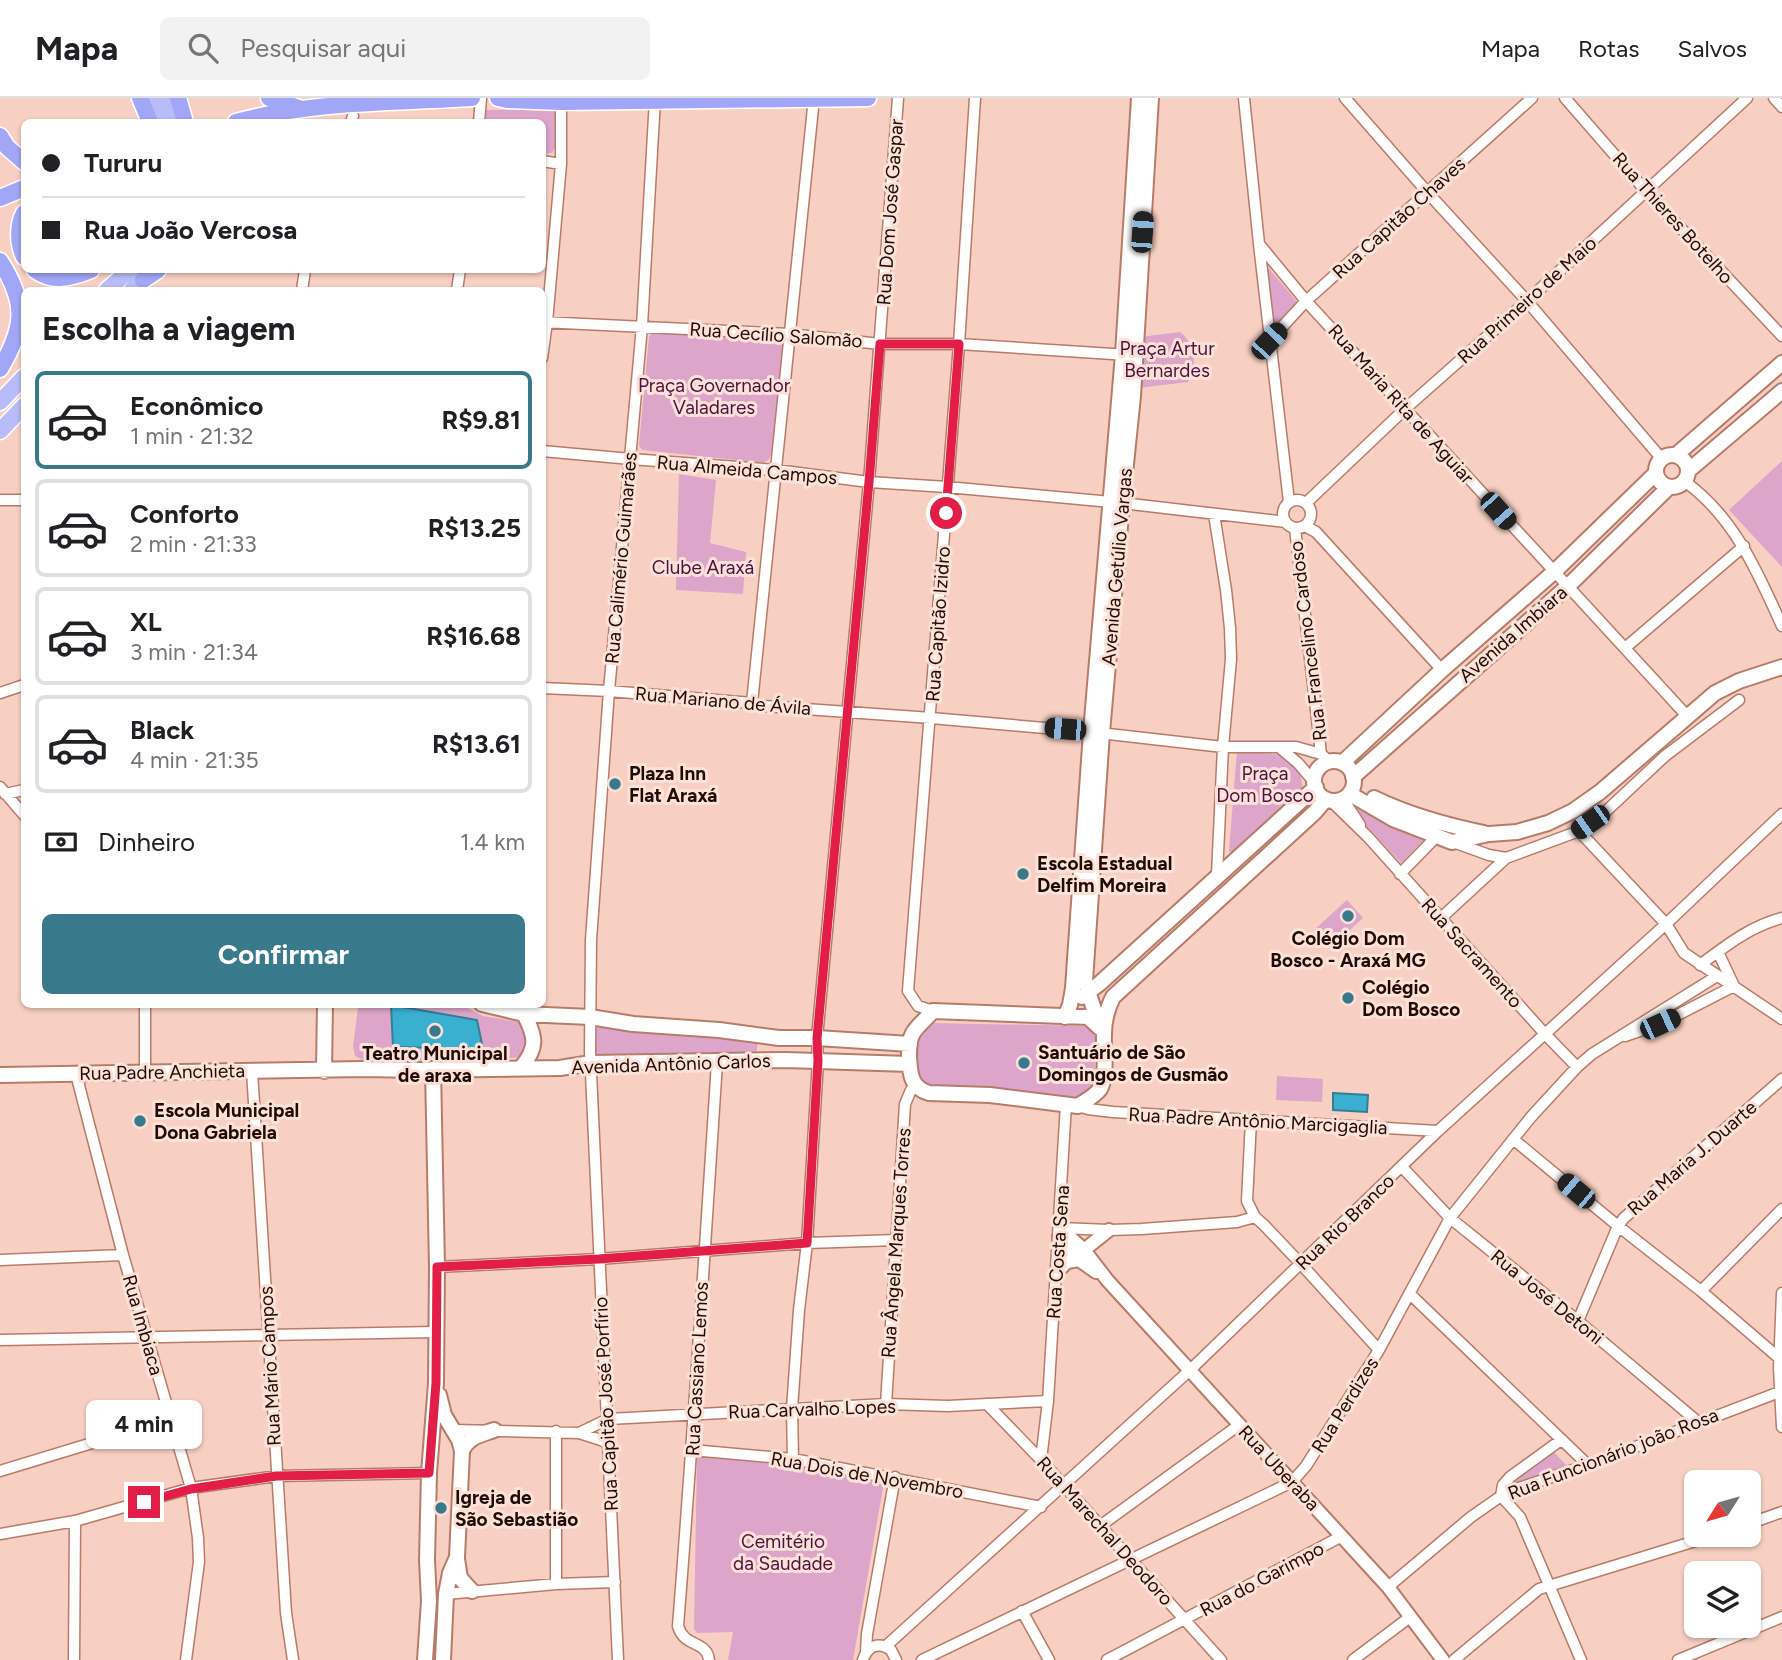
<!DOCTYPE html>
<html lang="pt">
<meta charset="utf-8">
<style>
:root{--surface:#fff;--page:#f2f2f2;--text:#202124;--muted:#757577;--line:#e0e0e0;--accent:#38798c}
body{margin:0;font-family:Figtree,sans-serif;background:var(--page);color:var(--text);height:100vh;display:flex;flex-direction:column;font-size:26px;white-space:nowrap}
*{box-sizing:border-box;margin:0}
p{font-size:23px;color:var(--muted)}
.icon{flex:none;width:38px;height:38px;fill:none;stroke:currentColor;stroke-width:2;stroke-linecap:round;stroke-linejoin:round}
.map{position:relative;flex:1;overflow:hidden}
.sheet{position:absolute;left:21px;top:189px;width:525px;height:721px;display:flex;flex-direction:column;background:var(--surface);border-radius:10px;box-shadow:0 2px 5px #0004}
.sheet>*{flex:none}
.hud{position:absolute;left:21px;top:21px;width:525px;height:154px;border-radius:10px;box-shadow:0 2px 5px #0004;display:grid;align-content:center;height:154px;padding:0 21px;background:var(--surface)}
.needle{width:46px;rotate:233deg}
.fabs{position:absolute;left:1684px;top:1372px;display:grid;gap:14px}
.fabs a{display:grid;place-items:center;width:77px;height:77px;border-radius:10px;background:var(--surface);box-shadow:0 2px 5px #0004;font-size:35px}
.end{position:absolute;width:32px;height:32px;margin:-16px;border:9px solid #e11d48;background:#fff;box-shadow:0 0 0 4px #fff}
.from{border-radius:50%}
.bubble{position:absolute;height:49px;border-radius:10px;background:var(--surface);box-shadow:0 2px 5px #0004;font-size:23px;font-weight:700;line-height:49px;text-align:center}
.car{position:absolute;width:21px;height:42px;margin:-21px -10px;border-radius:9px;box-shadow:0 0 5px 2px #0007;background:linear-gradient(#222 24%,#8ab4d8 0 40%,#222 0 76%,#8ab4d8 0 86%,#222 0)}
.hud b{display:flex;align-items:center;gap:24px;height:66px;font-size:26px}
.hud b+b{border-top:2px solid var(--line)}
.hud i{width:18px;height:18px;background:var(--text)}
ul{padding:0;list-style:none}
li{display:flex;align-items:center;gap:21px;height:98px;margin:0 14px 10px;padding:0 7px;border:4px solid var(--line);border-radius:10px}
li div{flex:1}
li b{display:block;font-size:26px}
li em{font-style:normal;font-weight:700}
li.on{border-color:var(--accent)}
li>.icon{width:63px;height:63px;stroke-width:1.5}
h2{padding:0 21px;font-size:32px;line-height:84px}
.pay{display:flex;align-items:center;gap:18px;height:77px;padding:0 21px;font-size:26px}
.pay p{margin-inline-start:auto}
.action{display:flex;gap:14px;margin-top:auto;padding:14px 21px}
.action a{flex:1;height:80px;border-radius:10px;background:var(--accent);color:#fff;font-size:28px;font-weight:700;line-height:80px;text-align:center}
header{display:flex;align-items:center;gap:42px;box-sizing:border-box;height:98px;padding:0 35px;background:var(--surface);border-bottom:2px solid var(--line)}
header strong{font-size:33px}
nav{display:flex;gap:38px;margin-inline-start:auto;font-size:24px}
.search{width:490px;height:63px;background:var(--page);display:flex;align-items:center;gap:18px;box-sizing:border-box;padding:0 24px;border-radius:10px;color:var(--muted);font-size:26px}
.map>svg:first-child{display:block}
.green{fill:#dda5c9}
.water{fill:#3ab0d1;stroke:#327e94;stroke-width:2}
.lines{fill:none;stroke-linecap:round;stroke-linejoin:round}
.minor-casing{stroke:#b77c67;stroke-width:13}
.tertiary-casing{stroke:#b77c67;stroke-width:16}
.secondary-casing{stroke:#b77c67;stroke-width:18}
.primary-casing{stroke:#fff;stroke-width:19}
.trunk-casing{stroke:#fff;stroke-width:19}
.minor{stroke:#fff;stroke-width:10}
.tertiary{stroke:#fff;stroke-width:12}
.secondary{stroke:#fff;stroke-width:14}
.primary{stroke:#b9bcf8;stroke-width:16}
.trunk{stroke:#a2a6f6;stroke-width:16}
.route{stroke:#e11d48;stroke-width:9}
.poi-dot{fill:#38798c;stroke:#fce1d8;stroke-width:2.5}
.labels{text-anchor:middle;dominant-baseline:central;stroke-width:6;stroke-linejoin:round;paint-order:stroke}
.street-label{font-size:19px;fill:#210b05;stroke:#fce1d8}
.park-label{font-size:19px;fill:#521042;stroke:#fce1d8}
.poi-label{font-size:19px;font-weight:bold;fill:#210b05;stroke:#fce1d8;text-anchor:start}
</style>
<header>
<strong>Mapa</strong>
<div class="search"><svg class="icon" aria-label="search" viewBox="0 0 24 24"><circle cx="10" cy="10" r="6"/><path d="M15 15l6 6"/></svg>Pesquisar aqui</div>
<nav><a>Mapa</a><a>Rotas</a><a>Salvos</a></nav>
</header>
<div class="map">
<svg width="1782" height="1562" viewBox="0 0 1782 1562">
<rect width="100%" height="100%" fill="#f8d0c3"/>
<!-- green -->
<path class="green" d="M553,11L555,12V50L552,55L543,56L542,24H483L486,12Z
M1266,167L1298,205L1273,228Z
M657,234L780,241L783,245L772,354L769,361L764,365L642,352L639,347L649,239L651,236Z
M1180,234C1195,244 1198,271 1188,284L1138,290L1140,239Z
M1782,363V469L1729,412Z
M679,376L716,382L710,445L746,454L743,496L676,492Z
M1237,653L1284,657L1300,674L1303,692L1233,757L1229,753Z
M1354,707L1425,741L1401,765L1363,724Z
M1347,802L1363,820L1330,850L1314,832Z
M362,907H461L483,918L524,925L529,931L526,956L519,959L490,963L363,962L355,958L353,948L358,910Z
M930,925L1091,928L1096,933L1094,988L1084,999L931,989L923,986L915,980L917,937Z
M599,928L758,941L756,960L599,964L595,957L593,937Z
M1277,978L1323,981L1322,1004L1276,1002Z
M1552,1352L1568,1369L1505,1392L1509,1384Z
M697,1358L791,1365L884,1384L853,1562H728L733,1534L697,1535L694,1531Z"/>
<!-- water -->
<path class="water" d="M391,907L477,922L483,951L393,949Z
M1333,995L1368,997L1367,1014L1333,1012Z"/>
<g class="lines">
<!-- minor casing -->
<g class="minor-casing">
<path id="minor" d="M1244,0L1259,146L1289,404
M1345,0L1428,95L1527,203L1661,360
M1565,0L1646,93L1782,238
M1774,0L1782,9
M351,24L353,18
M479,24L481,0
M542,63L561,66
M1259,146L1306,203L1688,619
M302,192L305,172
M457,192L460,172
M542,224L790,236L880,246H959L1128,257
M1269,243L1306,203L1532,0
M542,260L547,224L561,66V0
M542,353L631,361L776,372L869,384L947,389L1122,405L1286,424
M1684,383C1734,418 1758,475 1782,528
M1283 416a14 14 0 1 1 28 0a14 14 0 1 1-28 0Z
M0,402H24
M1306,405L1405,311L1527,203L1747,0
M1214,416L1226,492L1230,530L1231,561L1223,649L1217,777
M1305,428L1316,434L1442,572
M1295,430L1321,656
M1625,550L1744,448
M542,590L609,593L752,605L764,608L931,620L1091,634L1223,649H1296L1321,656L1330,664
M0,595L24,587
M752,605L814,0
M1280,650L1298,665L1315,685
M0,689L24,717
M5,696L24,692
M1343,701L1360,727
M1331,703L1368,739L1545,936L1577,969
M1579,733L1666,826L1684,855L1782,921
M1453,744L1489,757L1506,760L1579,733L1602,717L1665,658L1739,602
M1400,776L1436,739
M1441,820L1506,760
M1700,867C1727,847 1749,829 1782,820
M933,913L918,908L908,893L959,246L975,0
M1625,938L1660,926L1734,888L1718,854
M252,973L286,1515L293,1562
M145,974V906
M76,976L123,1157L191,1390L198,1440L199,1464L186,1562
M1078,1008L1088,1011L1113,1014L1438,1033
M1251,1022L1247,1103L1255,1119L1264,1127L1301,1166L1379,1252
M1513,1041L1618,1128L1701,1193L1779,1260
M1402,1069L1450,1120L1578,1223L1698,1324
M1060,1130L1109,1132L1142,1131L1237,1124L1255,1119
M0,1162L123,1157
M437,1169L599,1161L807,1145L897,1142
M1701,1193L1782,1111
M1782,1195L1779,1270L1782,1329
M1410,1196L1588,1367
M1578,1223L1618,1128L1624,1120L1782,981
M0,1242L436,1234
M886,1306L905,1006L911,992L916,987
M987,1306L1041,1362L1221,1562
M454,1332L579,1335L601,1342L609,1346
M556,1333V1486
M579,1335L608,1321L628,1320L886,1306L948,1308L1048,1303
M1561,1342L1510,1379L1503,1387L1501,1398L1520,1419L1581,1562
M692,1352L793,1361L1041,1409
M793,1361L792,1311L799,1212L807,1145L818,963L817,940L869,384L898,0
M1041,1362L1048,1303L1066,1006
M0,1373L171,1321
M1748,1426L1782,1414
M1100,1428L1239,1327
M0,1436L75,1423L191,1390L277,1378L429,1375
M1388,1489L1471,1419L1501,1398L1519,1390L1588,1367L1782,1293
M446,1496L556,1486L615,1484
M1022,1513L1049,1562
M886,1548L1189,1273L1438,1033L1666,826L1782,716
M866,1554L867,1536L895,1379
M74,1562L75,1423
M618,1562L590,953L591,842L609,593L642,228L655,1
M709,1562C707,1542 684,1550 678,1528C693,1340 705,1152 717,964
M863,1562C867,1548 879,1543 891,1552L896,1562
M922,1562L1292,1384L1306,1368L1379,1252L1450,1120L1531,1019L1577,969L1592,956L1717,878
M1107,1562L1342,1438
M1353,1562L1410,1519
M1454,1562L1539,1491L1715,1437
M1678,1562L1782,1519"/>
</g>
<!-- tertiary casing -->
<g class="tertiary-casing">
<path id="tertiary" d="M1060,1130L1084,1152L1108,1183L1388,1489L1443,1562
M1059,1139L1079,1162L1096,1174
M1084,1152L1109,1132
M1057,1174L1067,1164L1079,1162"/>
</g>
<!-- secondary casing -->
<g class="secondary-casing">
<path id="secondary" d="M1656 373a16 16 0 1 1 32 0a16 16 0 1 1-32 0Z
M1676,357L1782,265
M1688,373L1782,293
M1314 683a20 20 0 1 1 40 0a20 20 0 1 1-40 0Z
M1342,665L1442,572L1554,474L1656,375
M1353,679L1567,489L1669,389
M1350,696L1393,721L1452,744L1489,736L1517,734L1548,725L1573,713L1600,694L1715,595L1739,583L1782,569
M1374,700C1409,717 1445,727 1484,735
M1082,899L1099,886L1316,689
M482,906L524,916L590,919L633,926L719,932L779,940H817L910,946
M1065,919L1070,907L1073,890L1091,634L1123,256L1139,0
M1100,930L1088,919L933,913C927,920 918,927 913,935C909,942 909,950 909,958C910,974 910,990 929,995L990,997L1078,1008C1085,1003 1095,998 1100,991C1108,975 1103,953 1104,936C1104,923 1107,911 1113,899L1315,714L1326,701
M1104,934L1096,918L1085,883L1102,635L1122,405L1133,298L1151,0
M521,970C538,949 536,939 524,916
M324,973L325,906
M0,977L363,971L418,972L560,970L591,965L786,962L909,966
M439,1297L444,1317L459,1342L462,1353L457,1459L450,1475L446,1496L443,1562
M462,1353C468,1339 480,1337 494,1332
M457,1461L460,1480L472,1493
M425,1562L429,1503L427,1462L429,1375L436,1285L437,1169L433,971"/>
</g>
<!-- primary casing -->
<g class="primary-casing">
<path id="primary" d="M154,0L162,24
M169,0L176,24
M107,192L130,172
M132,192L150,173
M0,304L24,279
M0,333L24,308"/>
</g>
<!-- trunk casing -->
<g class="trunk-casing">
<path id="trunk" d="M140,0L150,24
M178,0L185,24
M269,0L302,11
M498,0L507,2L561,4L868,0
M236,24C313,3 393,5 472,0
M0,38L7,49L24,64
M0,100L24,90
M24,115C17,128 18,146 24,159
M0,163C27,205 25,229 0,271
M35,172C53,185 71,180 91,172
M143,182L158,172"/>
</g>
<!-- minor -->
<use href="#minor" class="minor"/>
<!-- tertiary -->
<use href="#tertiary" class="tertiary"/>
<!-- secondary -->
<use href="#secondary" class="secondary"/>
<!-- primary -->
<use href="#primary" class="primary"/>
<!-- trunk -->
<use href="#trunk" class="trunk"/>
</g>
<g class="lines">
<!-- route -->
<path class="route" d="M144,1404L191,1391L276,1378L429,1375L436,1285L437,1169L599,1161L807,1145L818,963L817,940L869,384L880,246H959L946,415"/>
</g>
<!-- markers -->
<g class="poi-dot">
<circle cx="615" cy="686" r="7"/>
<circle cx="1023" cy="776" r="7"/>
<circle cx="1348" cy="818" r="7"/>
<circle cx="1348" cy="900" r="7"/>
<circle cx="435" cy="933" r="7"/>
<circle cx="1024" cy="965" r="7"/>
<circle cx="140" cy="1023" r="7"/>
<circle cx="441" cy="1410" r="7"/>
</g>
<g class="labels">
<!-- street labels -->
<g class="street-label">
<text transform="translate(890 114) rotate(-86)">Rua Dom José Gaspar</text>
<text transform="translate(1399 120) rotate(-42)">Rua Capitão Chaves</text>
<text transform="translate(1673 120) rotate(48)">Rua Thieres Botelho</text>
<text transform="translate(1527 202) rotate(-42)">Rua Primeiro de Maio</text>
<text transform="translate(776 237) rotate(4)">Rua Cecílio Salomão</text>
<text transform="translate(1401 306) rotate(48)">Rua Maria Rita de Aguiar</text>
<text transform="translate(747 372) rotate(5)">Rua Almeida Campos</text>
<text transform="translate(621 460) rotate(-85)">Rua Calimério Guimarães</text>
<text transform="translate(1117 469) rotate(-85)">Avenida Getúlio Vargas</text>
<text transform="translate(938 526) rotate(-86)">Rua Capitão Izidro</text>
<text transform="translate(1513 536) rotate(-41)">Avenida Imbiara</text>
<text transform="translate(1308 543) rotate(-97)">Rua Francelino Cardoso</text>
<text transform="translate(723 603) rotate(5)">Rua Mariano de Ávila</text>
<text transform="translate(1472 855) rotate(48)">Rua Sacramento</text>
<text transform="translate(671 966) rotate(-2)">Avenida Antônio Carlos</text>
<text transform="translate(162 974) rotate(-1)">Rua Padre Anchieta</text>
<text transform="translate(1258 1023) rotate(3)">Rua Padre Antônio Marcigaglia</text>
<text transform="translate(1692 1060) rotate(-41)">Rua Maria J. Duarte</text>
<text transform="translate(1345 1124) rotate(-44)">Rua Rio Branco</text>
<text transform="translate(896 1145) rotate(-86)">Rua Ângela Marques Torres</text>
<text transform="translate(1058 1154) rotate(-86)">Rua Costa Sena</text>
<text transform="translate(1547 1199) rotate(39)">Rua José Detoni</text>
<text transform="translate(143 1227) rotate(74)">Rua Imbiaca</text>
<text transform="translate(270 1268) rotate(-93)">Rua Mário Campos</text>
<text transform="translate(697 1271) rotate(-87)">Rua Cassiano Lemos</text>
<text transform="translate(606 1306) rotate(-93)">Rua Capitão José Porfírio</text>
<text transform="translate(1345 1307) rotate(-58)">Rua Perdizes</text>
<text transform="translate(812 1311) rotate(-2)">Rua Carvalho Lopes</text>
<text transform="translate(1613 1356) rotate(-21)">Rua Funcionário joão Rosa</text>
<text transform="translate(1279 1370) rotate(47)">Rua Uberaba</text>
<text transform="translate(867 1377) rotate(10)">Rua Dois de Novembro</text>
<text transform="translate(1105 1433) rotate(48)">Rua Marechal Deodoro</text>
<text transform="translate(1262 1481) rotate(-28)">Rua do Garimpo</text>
</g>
<!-- park labels -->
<g class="park-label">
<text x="1167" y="250">Praça Artur<tspan x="1167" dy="22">Bernardes</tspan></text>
<text x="714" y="287">Praça Governador<tspan x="714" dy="22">Valadares</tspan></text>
<text x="703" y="469">Clube Araxá</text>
<text x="1265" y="675">Praça<tspan x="1265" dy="22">Dom Bosco</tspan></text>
<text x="783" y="1443">Cemitério<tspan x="783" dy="22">da Saudade</tspan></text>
</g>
<!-- poi labels -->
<g class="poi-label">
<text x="629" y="675">Plaza Inn<tspan x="629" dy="22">Flat Araxá</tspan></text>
<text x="1037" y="765">Escola Estadual<tspan x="1037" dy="22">Delfim Moreira</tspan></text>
<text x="1348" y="840" text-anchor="middle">Colégio Dom<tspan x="1348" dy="22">Bosco - Araxá MG</tspan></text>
<text x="1362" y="889">Colégio<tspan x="1362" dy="22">Dom Bosco</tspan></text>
<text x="1038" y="954">Santuário de São<tspan x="1038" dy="22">Domingos de Gusmão</tspan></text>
<text x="435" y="955" text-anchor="middle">Teatro Municipal<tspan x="435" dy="22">de araxa</tspan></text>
<text x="154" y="1012">Escola Municipal<tspan x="154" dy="22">Dona Gabriela</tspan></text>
<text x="455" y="1399">Igreja de<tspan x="455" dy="22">São Sebastião</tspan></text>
</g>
</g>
</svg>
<div class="fabs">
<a><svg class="needle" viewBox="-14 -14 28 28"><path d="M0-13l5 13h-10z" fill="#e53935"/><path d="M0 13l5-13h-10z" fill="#757577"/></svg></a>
<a><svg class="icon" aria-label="layers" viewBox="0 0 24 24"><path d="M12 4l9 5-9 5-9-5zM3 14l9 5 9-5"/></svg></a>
</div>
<i class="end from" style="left:946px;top:415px"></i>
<i class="end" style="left:144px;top:1404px"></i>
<div class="bubble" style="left:86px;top:1302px;width:116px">4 min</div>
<i class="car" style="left:1142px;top:134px;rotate:4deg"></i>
<i class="car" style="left:1269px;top:243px;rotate:43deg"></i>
<i class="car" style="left:1498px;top:413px;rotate:138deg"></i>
<i class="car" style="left:1065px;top:631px;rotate:275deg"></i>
<i class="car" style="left:1590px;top:724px;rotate:235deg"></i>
<i class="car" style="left:1660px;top:926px;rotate:65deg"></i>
<i class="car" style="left:1576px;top:1093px;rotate:310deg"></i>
<div class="hud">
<b><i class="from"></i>Tururu</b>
<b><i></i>Rua João Vercosa</b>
</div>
<section class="sheet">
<h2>Escolha a viagem</h2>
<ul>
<li class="on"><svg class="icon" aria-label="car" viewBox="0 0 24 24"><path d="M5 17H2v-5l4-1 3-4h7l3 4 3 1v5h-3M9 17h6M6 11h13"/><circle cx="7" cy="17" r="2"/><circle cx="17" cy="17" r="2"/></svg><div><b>Econômico</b><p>1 min · 21:32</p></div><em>R$9.81</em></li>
<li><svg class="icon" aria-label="car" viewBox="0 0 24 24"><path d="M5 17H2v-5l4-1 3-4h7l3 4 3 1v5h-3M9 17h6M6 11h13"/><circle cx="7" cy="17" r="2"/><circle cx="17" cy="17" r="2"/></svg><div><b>Conforto</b><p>2 min · 21:33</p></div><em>R$13.25</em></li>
<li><svg class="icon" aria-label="car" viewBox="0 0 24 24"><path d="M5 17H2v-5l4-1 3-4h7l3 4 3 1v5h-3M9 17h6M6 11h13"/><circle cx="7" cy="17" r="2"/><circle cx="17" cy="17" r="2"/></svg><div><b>XL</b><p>3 min · 21:34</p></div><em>R$16.68</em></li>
<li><svg class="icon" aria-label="car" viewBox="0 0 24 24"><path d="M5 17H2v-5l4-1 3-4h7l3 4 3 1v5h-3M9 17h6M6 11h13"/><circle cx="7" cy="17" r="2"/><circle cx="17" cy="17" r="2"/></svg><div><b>Black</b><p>4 min · 21:35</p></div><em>R$13.61</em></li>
</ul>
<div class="pay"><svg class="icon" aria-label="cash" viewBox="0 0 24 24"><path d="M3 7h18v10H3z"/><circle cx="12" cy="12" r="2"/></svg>Dinheiro<p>1.4 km</p></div>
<div class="action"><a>Confirmar</a></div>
</section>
</div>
